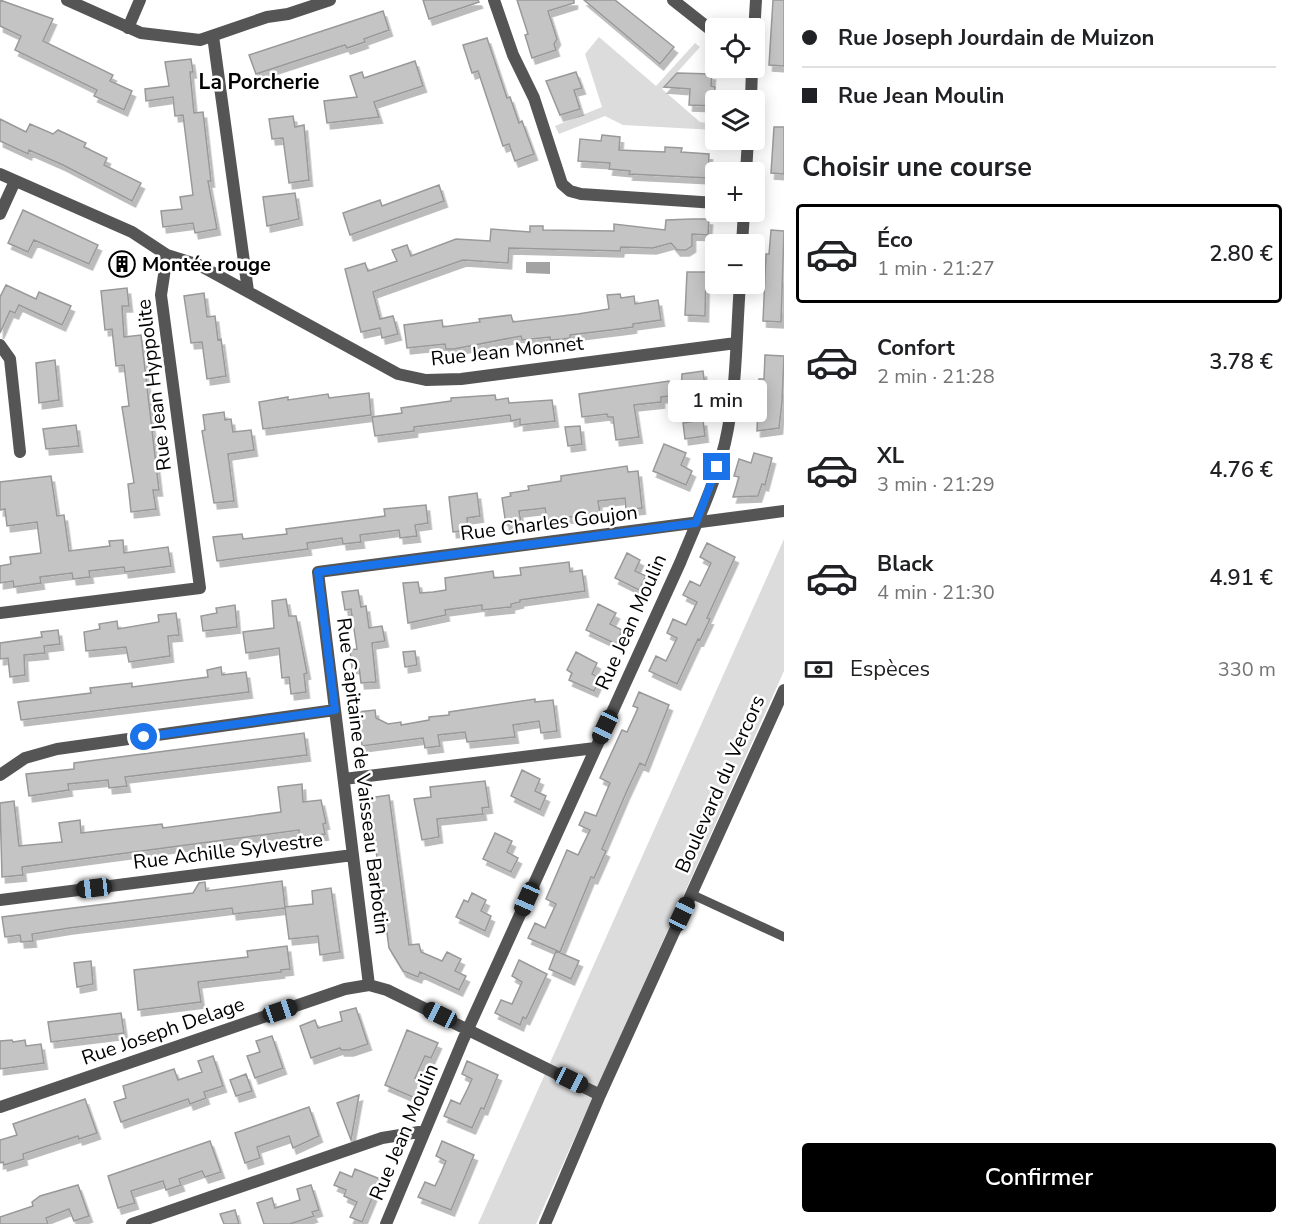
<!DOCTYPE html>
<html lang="fr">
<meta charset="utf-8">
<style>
:root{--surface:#fff;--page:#f2f2f2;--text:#202124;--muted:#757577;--line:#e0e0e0;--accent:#000}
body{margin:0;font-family:"Nunito Sans",sans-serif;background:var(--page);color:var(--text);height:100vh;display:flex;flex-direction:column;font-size:22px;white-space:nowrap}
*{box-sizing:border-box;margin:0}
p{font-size:20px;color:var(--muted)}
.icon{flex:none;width:33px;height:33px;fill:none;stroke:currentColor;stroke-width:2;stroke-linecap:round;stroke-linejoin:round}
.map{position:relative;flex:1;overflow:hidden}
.drawer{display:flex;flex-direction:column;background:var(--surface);width:510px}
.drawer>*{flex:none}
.banner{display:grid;align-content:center;height:132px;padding:0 18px;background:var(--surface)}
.fabs{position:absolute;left:705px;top:18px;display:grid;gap:12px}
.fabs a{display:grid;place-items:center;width:60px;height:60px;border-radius:6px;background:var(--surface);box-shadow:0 3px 15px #0003;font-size:30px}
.end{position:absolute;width:27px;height:27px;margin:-14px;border:8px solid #1a73e8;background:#fff;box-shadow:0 0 0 3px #fff}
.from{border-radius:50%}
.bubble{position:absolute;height:42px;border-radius:6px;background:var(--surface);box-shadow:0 3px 15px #0003;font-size:20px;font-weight:600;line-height:42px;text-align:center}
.car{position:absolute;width:18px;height:36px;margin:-18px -9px;border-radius:8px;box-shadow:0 0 4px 2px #0007;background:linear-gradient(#222 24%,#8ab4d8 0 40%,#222 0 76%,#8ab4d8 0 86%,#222 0)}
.banner b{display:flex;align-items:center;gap:21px;height:57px;font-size:22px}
.banner b+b{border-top:2px solid var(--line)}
.banner i{width:15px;height:15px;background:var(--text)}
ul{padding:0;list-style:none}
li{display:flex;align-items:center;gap:18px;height:99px;margin:0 12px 9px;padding:0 6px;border:3px solid transparent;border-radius:6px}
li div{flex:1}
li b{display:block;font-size:22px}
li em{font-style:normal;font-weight:600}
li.active{border-color:var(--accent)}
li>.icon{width:54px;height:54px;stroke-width:1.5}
h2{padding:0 18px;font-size:27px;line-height:72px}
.pay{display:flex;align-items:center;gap:15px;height:66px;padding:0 18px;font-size:22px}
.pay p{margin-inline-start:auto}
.primary-button{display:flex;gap:12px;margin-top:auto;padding:12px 18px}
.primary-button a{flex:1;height:69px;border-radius:6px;background:var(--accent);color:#fff;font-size:24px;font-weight:600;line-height:69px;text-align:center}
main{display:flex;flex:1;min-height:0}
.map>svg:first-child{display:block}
.green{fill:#dcdcdc}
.water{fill:#a3a3a3}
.building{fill:#c4c4c4;stroke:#999;stroke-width:1.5;filter:url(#shadow)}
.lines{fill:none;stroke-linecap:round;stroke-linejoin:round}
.lane{stroke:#555;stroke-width:9}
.street{stroke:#555;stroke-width:12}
.route{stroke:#1a73e8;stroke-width:8}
.labels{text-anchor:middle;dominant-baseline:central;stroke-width:5;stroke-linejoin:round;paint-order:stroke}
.poi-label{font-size:20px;font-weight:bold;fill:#000;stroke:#fff;text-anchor:start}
.street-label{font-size:20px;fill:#000;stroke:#fff}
.neighbourhood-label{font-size:21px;font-weight:bold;fill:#000;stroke:#fff}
</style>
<main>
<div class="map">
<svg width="784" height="1224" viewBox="0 0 784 1224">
<defs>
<filter id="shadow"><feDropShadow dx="3.5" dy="6" stdDeviation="0" flood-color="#0004"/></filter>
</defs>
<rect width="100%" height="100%" fill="#fff"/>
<!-- green -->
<path class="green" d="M599,37L656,86L695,43L700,47L662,89L700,122L715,124V130L623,125L605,116L559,134L555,126L602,107L585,54Z
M784,539V671L536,1224H478Z"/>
<!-- water -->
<path class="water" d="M526,262H550V274L526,273Z"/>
<!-- building -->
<path class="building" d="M0,0L53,19L43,41L113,75L110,81L132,91L124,110L94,96L97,90L15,50L21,36L0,26Z
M423,0H478L479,2L429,19Z
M517,0H574V3L548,11L557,39L554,44L556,50L532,58L525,35L528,34Z
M584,0H615L674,47L660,64Z
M773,0H784V66L769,65Z
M383,11L389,30L364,39L365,42L347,48L345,45L256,74L249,55Z
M487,38L507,98L510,97L519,123L522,121L534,154L515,161L509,144L503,146L478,71L472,73L463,45Z
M191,59L193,72H190L194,113L203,112L211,181H208L217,229L195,233L193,223L163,227L161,211L182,209L180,197L193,195L183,115L175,116L173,97L146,101L145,89L169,86L165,62Z
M415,61L423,86L374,102L379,117L327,123L324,101L357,97L350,76L362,72L364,78Z
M576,72L582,88L574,90L580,109L560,115L546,81Z
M677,73L712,74L711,86L715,87L714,106L689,105L690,89L664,87Z
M293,116L295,127L304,125L309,180L289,183L283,138L272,139L269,119Z
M0,119L26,132L30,124L53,134L58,130L86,143L84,147L107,158L104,165L141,183L132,201L63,165L29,150L28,154L0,141Z
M774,127H784V174L771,173Z
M602,135L620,137L619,150L665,152V147L682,148L681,152L709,154L708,178L629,174L630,171L609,169L610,163L578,161L580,139L601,141Z
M439,185L444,201L350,235L343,213L380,200L382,206Z
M295,193L299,219L267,226L263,197Z
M23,210L98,245L89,264L34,240L28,252L8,243Z
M692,219H709L708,235L692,234V246L686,250H677L671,243L653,248L621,247L620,251L509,248L508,263L463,260L373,292L380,319L393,316L398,334L382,338L380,328L361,332L345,269L365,263L368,271L397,261L392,250L407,245L411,256L456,239L490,241L491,229L530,232V226H543V230L614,231V224L665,230L666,220Z
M771,230L784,231L781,322L763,321L766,254H769Z
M687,272H706L705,316L685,315Z
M6,285L36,299L39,292L71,306L62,325L19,305L15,313L10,311L0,333V297Z
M127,288L129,306H122L124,337L141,335L159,490H153L156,509L131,512L128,484L134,483L122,407L129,406L124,365L116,366L112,329L105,330L101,291Z
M204,293L207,317L215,316L218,340L221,339L226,376L207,379L202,342L191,343L184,296Z
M620,294L621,298L634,296L635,304L658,300L661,320L633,324V327L619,329L570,335V338L563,339L550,340V337L522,340L521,336L454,349H446L445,344L407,348L404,325L442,320L443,327L480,322L479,319L511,315L513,322L578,314L609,309L607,295Z
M765,355L784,356L782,402L779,428L757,431L759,379H764Z
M55,360L59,400L39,403L36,363Z
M703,371L707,402L693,404L691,393L681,395L682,374Z
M669,381L671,396L661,397V402L634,405L639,437L616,440L613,417H608L607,414L582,417L579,394Z
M369,393L371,415L263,429L259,402L288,397V400L328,394L329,398Z
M495,395L496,400L508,398L509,403L552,400L555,421L520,425V419L511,421L510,415L414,427V431L375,436L372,417L402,413L401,408L451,401V398Z
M224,412L225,420L231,419L233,432L251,430L254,450L228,454L234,501L214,503L202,431L205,430L203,415Z
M703,420L705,436L685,439L683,423Z
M76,425L79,446L46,449L43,429Z
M580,426L582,444L568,446L565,427Z
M664,444L686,453L681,465L692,471L686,485L653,471Z
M754,453L772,458L765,485L762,484L758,496L733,497L739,477L734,476L739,459L751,463Z
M627,466L628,472L638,471L642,508L626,510L625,498L598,501L600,513L547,520L545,508L519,511L521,523L506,525L502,498L511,496L510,493L529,490L528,486L561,481V476Z
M51,476L57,516L64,515L69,551L110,546L109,541L123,540L124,553L168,547L171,566L125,572L124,567L89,571L90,577L73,579L72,573L40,577L41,583L14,587L13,581L0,583V566L11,564L10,557L41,553L37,522L7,526L5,509L0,510V482Z
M477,493L480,516L467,518L468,530L453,532L449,497Z
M426,505L428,523L415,525L417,536L400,538L399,530L360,535L361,542L343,544L342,538L307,543L308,549L217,561L213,537L242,534L243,539L287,534L286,529L385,516L384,509Z
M707,543L735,557L707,618L710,619L700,640L698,639L677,684L649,671L656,656L666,661L677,638L667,633L673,619L686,625L697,602L683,595L690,581L700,586L711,563L700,557Z
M627,553L640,560L635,571L646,576L639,590L615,578Z
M569,562L570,572L582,570L585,591L520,600V602L511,604V607L482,610V605L445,610L446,615L408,623L403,583L418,582L420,593L433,592L446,590L445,578L493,571L494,578L521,575L520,568Z
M358,590L361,607L366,606L369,628L382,626L385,641L372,643L376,682L361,683L359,667L352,668L350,650L357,649L351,609L345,610L342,592Z
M286,599L289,616H296L307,673L304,674L306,692L291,694L289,677L282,678L279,648L246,653L243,632L274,628L272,601Z
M598,604L616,613L610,624L622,630L616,644L586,630Z
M235,605L237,627L203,631L201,616L217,613L216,608Z
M176,613L179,635L168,636L170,656L129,662L126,647L86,651L84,632L100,629L99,624L117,621L118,629L159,622L158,615Z
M58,630L60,644L44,646L45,653L24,655L25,675L10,677L8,658L0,659V643L42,637L41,632Z
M415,651L417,665L405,667L403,652Z
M576,652L597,663L592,674L600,678L594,691L569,680L572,673L567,670Z
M221,667L222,675L246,672L249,692L21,720L18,702L91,693L90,688L132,683V687L208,677L207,670Z
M639,692L669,705L645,766L640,763L626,793L602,849L606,851L594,878L591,877L560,952L528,938L535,923L545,928L556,904L546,899L567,850L578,855L590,830L579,825L585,812L596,816L610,783L600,778L622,730L627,732L638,708L633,706Z
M535,699V702L553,700L557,731L541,733L539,721L513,725L515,737L467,742L465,732L438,735L440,746L425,748L423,738L362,746L358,712L375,710L376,718L388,724L401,722V725L429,720V717L449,715V712Z
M304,733L307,755L125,777L127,786L109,788L108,780L68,784L69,790L29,796L26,774L74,769V763Z
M522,770L540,779L535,791L546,796L540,810L511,796Z
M485,781L489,807L482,808L483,814L437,819L439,837L422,840L414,799L431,797L430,787Z
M302,784L303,802L321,800L326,823L323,824L325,834L299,837V830L22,867L23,875L2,877L0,803L14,801L19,846L62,842L59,823L80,820L81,833L162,824L163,828L281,812L278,787Z
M389,795L409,945L419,944L421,952L442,961L447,952L461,959L455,971L466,976L459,990L420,972L418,977L403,971L389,948L369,798Z
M495,833L512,841L507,852L518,858L511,872L483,859Z
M282,881L285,907L313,904L312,891L331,888L340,952L320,955L318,936L289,939L285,908L233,914L232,908L69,928L32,934L33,941L21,942L20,935L5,937L2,917L193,893L199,883L205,882L206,891Z
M472,893L486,900L481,911L491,916L485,931L456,917L464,900L468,902Z
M287,946L290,969L281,970V972L198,982L201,1002L138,1010L134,970L248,957L247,951Z
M556,951L579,961L571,979L549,969Z
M519,960L547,974L526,1019L523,1017L520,1025L495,1013L501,1000L512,1004L522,982L512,976Z
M91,961L93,984L77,987L74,963Z
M356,1008L368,1044L350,1050H341L340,1048L311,1058L300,1026L315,1020L318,1028L342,1021L340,1012Z
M121,1013L124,1033L51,1042L48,1022Z
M407,1030L438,1043L431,1058L425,1056L415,1078L422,1081L415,1098L385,1085Z
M272,1036L283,1068L255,1078L247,1056L260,1052L256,1041Z
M12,1040L13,1042L25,1040L26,1046L41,1044L44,1063L0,1069V1041Z
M213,1056L223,1086L204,1092L206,1098L190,1104L188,1099L121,1122L114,1102L126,1098L123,1086L174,1069L178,1080L202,1072L198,1061Z
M467,1061L498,1075L484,1109L481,1108L472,1128L444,1116L451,1100L460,1104L467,1090L472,1079L462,1074Z
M246,1074L252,1091L236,1096L230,1080Z
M359,1095L351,1140L337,1103Z
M85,1099L97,1133L79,1139L78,1136L23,1154L24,1159L4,1165L3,1162L0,1163V1140L17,1135L13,1124Z
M309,1107L319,1136L293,1148L289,1136L257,1147L260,1158L245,1163L235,1133Z
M210,1141L221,1172L205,1177L202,1171L179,1179L181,1185L166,1190L163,1181L131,1191L135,1203L118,1208L108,1176Z
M442,1141L474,1155L451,1210L418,1197L425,1182L435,1186L441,1173L446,1161L436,1156Z
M355,1169L380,1179L362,1222L350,1217L357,1202L344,1196L346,1190L334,1185L340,1172L352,1177Z
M78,1185L89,1216L74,1221L69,1209L46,1218L48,1224H0V1217L33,1206L32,1202L40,1196Z
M311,1185L319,1210L312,1212L314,1216L290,1224H264L257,1203L272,1198L275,1208L300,1200L297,1189Z
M235,1210L239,1224H224L220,1214Z"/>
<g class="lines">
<!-- lane -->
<path class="lane" d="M691,894L784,937"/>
<!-- street -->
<path class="street" d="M67,0L141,33L200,40L267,17L288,14L330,0
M494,0L513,55L534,98L562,184L570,191L581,194L716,203
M673,0L716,34
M128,28L140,0
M754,33L756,0
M213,36L248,291
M751,100L752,68
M746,172L748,140
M0,174L132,232L167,255L161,295L200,588L0,613
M0,214L15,181
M742,244L744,212
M167,255L199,265L398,374L426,380L461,379L736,343
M0,345L10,359L20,452
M0,775L25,758L57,749L335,710
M344,779L595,748
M0,900L353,855
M369,985L318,572L784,511
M0,1107L345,989L369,985L387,990L600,1095
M132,1224L382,1138L425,1131
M386,1224L463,1040L680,563C696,524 715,484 725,443C737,391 736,336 740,284
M545,1224L600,1095L784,690"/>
</g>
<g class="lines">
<!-- route -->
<path class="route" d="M144,737L335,710L318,572L696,523L717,467"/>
</g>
<!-- icons -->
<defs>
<g id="building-ring" transform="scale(1.35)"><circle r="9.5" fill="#fff" stroke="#000" stroke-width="1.5"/><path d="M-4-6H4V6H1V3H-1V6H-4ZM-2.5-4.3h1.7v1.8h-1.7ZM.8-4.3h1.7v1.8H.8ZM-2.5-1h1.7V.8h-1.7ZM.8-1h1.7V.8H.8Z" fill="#000"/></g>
</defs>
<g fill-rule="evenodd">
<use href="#building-ring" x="122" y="264"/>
</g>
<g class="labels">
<!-- poi labels -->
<g class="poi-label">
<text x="142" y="264">Montée rouge</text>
</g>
<!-- street labels -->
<g class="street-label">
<text transform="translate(507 351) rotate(-6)">Rue Jean Monnet</text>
<text transform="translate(154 385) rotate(-97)">Rue Jean Hyppolite</text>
<text transform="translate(549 523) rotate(-7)">Rue Charles Goujon</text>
<text transform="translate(631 622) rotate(-66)">Rue Jean Moulin</text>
<text transform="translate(363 776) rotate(83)">Rue Capitaine de Vaisseau Barbotin</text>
<text transform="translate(720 784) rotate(-66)">Boulevard du Vercors</text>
<text transform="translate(228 851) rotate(-7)">Rue Achille Sylvestre</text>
<text transform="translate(163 1031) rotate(-19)">Rue Joseph Delage</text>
<text transform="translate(404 1132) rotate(-67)">Rue Jean Moulin</text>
</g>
<!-- neighbourhood labels -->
<g class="neighbourhood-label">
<text x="259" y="82">La Porcherie</text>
</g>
</g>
</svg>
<div class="fabs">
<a><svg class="icon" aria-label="locate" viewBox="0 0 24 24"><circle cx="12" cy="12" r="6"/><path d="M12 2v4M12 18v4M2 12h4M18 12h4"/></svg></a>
<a><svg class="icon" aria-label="layers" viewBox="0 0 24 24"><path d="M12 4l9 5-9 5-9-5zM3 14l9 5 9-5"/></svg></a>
<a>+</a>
<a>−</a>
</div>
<i class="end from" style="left:144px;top:737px"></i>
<i class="end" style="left:717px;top:467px"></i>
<div class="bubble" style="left:668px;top:380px;width:99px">1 min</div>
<i class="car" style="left:605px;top:727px;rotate:205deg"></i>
<i class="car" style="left:94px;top:888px;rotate:263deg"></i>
<i class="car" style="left:527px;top:899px;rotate:204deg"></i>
<i class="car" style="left:682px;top:914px;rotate:25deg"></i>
<i class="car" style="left:280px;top:1011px;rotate:71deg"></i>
<i class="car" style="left:440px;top:1015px;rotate:296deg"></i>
<i class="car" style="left:571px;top:1080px;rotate:116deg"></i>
</div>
<section class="drawer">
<div class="banner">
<b><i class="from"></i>Rue Joseph Jourdain de Muizon</b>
<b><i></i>Rue Jean Moulin</b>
</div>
<h2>Choisir une course</h2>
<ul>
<li class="active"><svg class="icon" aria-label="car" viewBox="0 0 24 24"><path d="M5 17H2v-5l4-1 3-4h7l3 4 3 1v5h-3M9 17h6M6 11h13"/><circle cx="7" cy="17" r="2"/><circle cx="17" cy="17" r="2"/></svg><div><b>Éco</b><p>1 min · 21:27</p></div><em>2.80 €</em></li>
<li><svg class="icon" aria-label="car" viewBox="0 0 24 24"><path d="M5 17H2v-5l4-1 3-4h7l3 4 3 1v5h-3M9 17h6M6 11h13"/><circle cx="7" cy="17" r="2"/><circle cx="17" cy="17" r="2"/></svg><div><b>Confort</b><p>2 min · 21:28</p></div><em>3.78 €</em></li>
<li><svg class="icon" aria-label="car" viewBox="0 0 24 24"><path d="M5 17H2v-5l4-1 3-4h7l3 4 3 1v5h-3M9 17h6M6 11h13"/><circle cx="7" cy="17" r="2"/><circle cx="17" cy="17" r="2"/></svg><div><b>XL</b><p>3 min · 21:29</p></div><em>4.76 €</em></li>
<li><svg class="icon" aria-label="car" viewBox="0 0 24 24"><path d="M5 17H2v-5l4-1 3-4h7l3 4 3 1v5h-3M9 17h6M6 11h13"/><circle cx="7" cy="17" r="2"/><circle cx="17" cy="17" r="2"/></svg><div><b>Black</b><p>4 min · 21:30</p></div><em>4.91 €</em></li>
</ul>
<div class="pay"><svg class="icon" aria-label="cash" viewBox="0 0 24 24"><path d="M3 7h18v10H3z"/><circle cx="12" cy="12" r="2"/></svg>Espèces<p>330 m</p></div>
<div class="primary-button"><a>Confirmer</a></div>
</section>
</main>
